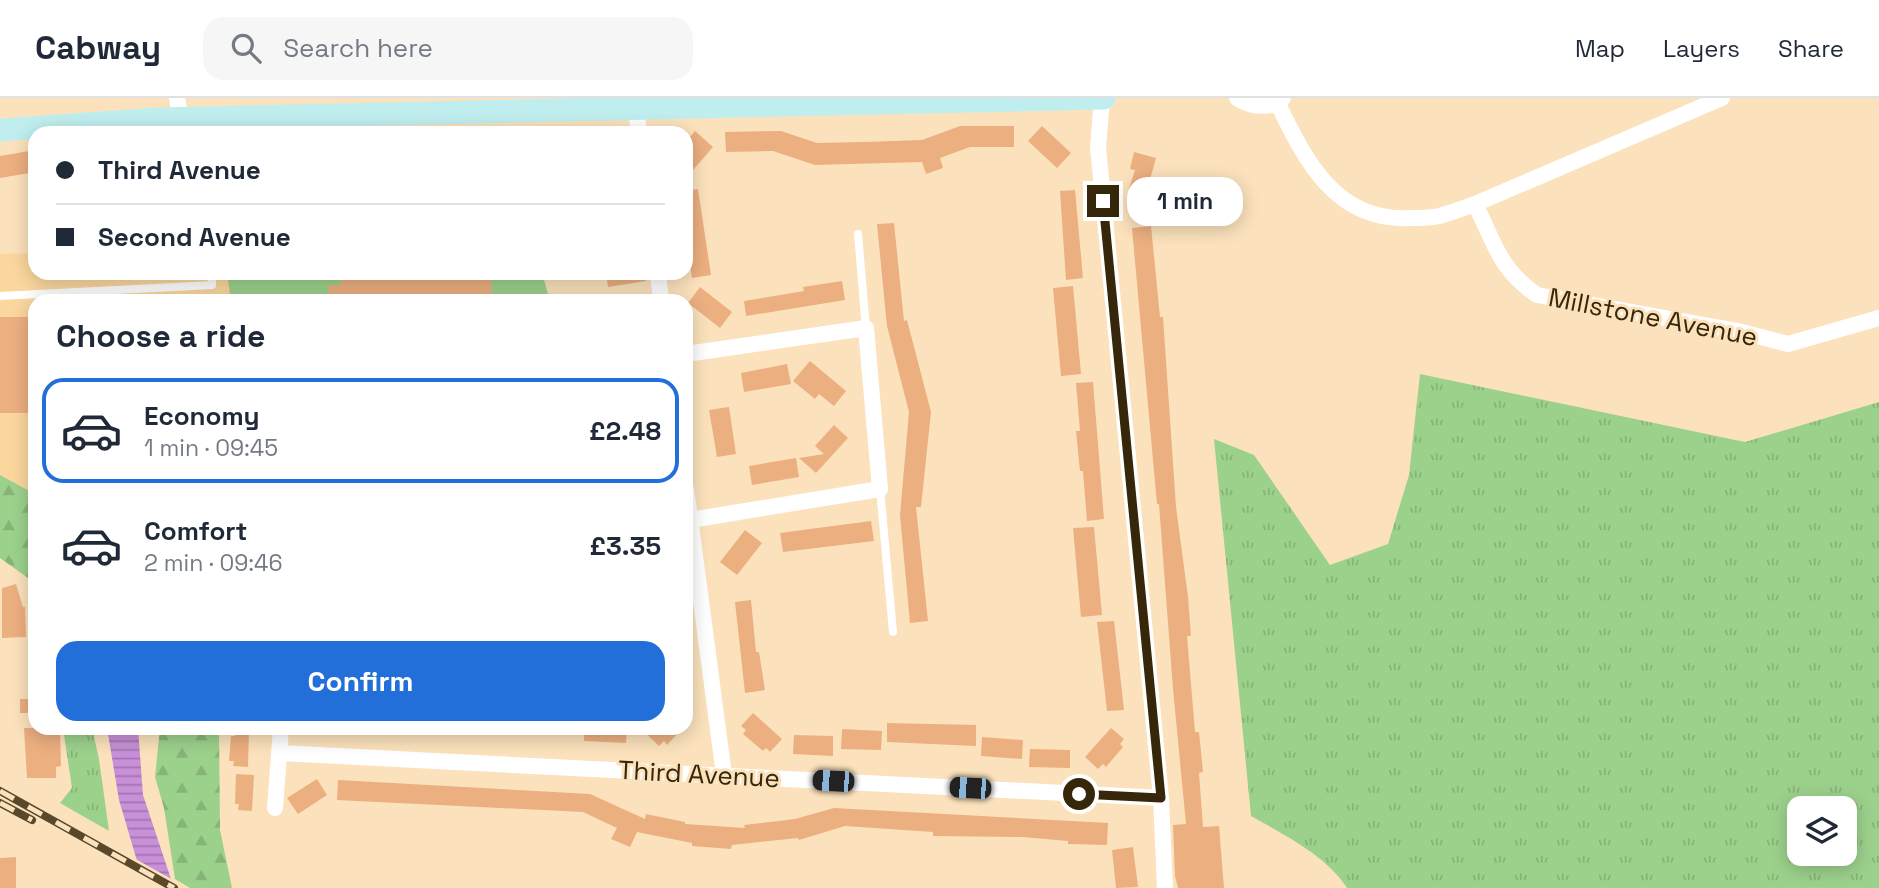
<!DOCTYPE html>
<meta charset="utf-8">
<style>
:root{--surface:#fff;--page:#f6f6f7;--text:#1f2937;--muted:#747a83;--line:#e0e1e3;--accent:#236fda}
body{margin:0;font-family:"Space Grotesk",sans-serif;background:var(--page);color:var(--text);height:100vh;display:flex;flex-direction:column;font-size:26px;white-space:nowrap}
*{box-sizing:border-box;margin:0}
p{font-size:23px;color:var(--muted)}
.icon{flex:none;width:38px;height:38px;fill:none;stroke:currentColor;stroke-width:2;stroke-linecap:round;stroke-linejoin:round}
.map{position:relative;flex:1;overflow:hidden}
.side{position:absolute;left:28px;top:196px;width:665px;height:441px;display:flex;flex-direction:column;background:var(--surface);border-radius:21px;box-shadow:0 4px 18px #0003}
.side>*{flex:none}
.banner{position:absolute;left:28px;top:28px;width:665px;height:154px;border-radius:21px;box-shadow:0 4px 18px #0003;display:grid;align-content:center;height:154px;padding:0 28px;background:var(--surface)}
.controls{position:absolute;left:1787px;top:698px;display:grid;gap:14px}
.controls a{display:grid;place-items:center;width:70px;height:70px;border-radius:14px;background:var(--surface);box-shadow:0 4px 18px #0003;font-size:35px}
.end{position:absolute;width:32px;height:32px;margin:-16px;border:9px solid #36260a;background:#fff;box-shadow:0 0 0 4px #fff}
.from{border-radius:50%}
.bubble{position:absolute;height:49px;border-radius:21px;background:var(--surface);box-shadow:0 4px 18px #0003;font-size:23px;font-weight:800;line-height:49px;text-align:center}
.car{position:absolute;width:21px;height:42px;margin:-21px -10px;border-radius:9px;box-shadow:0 0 5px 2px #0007;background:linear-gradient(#222 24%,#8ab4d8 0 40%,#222 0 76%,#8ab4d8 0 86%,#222 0)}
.banner b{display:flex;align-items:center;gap:24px;height:66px;font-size:26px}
.banner b+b{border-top:2px solid var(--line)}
.banner i{width:18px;height:18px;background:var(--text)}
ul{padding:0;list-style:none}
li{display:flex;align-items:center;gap:21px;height:105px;margin:0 14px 10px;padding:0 14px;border:4px solid transparent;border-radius:21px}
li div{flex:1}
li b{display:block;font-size:26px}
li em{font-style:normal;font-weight:800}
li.active{border-color:var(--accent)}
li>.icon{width:63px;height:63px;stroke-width:1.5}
h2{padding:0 28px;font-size:32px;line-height:84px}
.cta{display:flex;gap:14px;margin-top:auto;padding:14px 28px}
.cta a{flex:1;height:80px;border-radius:21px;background:var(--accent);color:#fff;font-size:28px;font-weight:800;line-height:80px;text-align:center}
header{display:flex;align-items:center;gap:42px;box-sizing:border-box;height:98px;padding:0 35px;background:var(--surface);border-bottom:2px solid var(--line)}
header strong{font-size:33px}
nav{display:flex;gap:38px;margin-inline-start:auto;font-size:24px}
.search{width:490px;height:63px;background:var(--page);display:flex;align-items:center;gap:18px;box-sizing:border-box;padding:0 24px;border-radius:21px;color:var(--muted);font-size:26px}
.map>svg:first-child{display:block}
.built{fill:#fbd79e}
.grass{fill:url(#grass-tufts);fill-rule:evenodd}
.forest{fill:url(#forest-firs)}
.pitch{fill:#9cd18c}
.water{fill:url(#water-rules)}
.pier{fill:#fbe2bc}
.building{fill:#ecaf80}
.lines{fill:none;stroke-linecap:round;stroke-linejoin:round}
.service{stroke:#fff;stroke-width:8}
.minor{stroke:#fff;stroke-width:16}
.secondary{stroke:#c0eeef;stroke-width:23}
.rail-casing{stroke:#59482a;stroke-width:8}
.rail{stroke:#fbe2bc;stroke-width:5;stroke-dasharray:16;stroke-linecap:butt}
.route{stroke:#36260a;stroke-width:9}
.labels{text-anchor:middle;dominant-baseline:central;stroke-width:6;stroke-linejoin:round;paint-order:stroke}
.street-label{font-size:26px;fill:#36260a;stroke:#fbe2bc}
</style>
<header>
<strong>Cabway</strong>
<div class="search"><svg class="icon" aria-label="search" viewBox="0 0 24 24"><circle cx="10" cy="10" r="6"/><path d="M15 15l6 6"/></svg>Search here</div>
<nav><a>Map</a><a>Layers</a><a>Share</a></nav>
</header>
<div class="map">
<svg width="1879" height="790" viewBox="0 0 1879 790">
<defs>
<pattern id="grass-tufts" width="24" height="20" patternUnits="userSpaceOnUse" patternTransform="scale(1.75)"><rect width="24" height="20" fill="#9cd18c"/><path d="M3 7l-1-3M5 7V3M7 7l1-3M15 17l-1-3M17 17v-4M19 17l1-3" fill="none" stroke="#87b377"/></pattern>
<pattern id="forest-firs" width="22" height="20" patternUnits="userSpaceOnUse" patternTransform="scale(1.75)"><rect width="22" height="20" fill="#9cd18c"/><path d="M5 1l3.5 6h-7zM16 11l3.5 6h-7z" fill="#87b377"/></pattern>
<pattern id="water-rules" width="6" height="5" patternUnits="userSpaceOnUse" patternTransform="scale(1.75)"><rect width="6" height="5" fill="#c890d8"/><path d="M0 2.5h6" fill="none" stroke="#a375ad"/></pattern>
</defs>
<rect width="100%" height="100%" fill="#fbe2bc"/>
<!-- built -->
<path class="built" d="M35,155V175H231L238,203H35V396L0,377V156Z"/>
<!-- grass -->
<path class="grass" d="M1420,276L1745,344L1879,304V790H1347C1326,757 1284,737 1251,718L1214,341L1254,357L1330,467L1388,446L1409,377ZM1799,710H1844V756H1799Z
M63,630H92L99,661L109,733L60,705L72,690Z"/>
<!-- forest -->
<path class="forest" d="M0,377L35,396V485L0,460Z
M160,630H219L220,732L232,790H190L175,781L164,710L155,679Z"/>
<!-- pitch -->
<path class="pitch" d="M227,175H542L550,203H231Z"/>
<!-- water -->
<path class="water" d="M107,630H138L143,697L174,790H145L119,702Z"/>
<!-- pier -->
<path class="pier" d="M132,759L175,783L177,790H141Z"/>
<!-- building -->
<path class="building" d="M960,28H1014V49H970L940,60L943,70L926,76L922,64L815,67L773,53L726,54L725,34L781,33L817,45L865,44L922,42Z
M1042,28L1071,55L1057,70L1028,43Z
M695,33L713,49L686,80V44Z
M35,52V74L0,80V58Z
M1134,54L1156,60L1146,96L1129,91L1135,72L1130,71Z
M698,91L711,177L692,180L686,140L688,139L686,93Z
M1075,92L1083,180L1066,182L1060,93Z
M894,125L904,223L907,222L931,314L921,409H916L928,523L910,525L900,417L909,314L887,228L877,126Z
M1151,128L1160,219H1163L1176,409L1188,499L1191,538H1187L1195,634H1199L1203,674L1199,675L1203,729L1219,728L1224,790H1178L1175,778L1173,727L1186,726L1173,591L1159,406H1157L1132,130Z
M376,175H491L492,203H329L328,187H341L340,182L376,180Z
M606,175H646V183L608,189Z
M842,183L845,202L746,218L744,203L804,193L803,189Z
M1073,188L1081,276L1061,278L1053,190Z
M700,189L732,214L720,230L688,205Z
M0,219H35V315H0Z
M810,263L846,293L834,308L819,296L815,301L793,283Z
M787,266L791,286L744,294L741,275Z
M1093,284L1104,421L1087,423L1083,373H1080L1076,333H1080L1076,285Z
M729,309L736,356L717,359L709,312Z
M834,327L848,340L816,375L799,360L824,356L815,348Z
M796,360L799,379L752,387L749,368Z
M871,423L874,443L783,454L780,435Z
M1094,429L1102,517L1081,519L1073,430Z
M745,432L762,445L737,477L720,464Z
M16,486L23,509H25L26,539L2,540V490Z
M751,502L756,554H759L765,592L745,595L735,504Z
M1114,523L1124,612L1107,613L1097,524Z
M20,601H35V615H20Z
M753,615L782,641L770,654L766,650L763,653L743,636L746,632L741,628Z
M887,625L976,627V648L887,644Z
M24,630H60L61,668L56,669V680H27Z
M584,630H627L626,645L584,643Z
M640,630H683L667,647L664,643L659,648Z
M1111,630L1124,641L1120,646L1123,649L1106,669L1103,666L1098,671L1085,659Z
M842,631L882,633L881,652L841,651Z
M235,633L249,634L248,669L233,668L234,663H229L231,638H235Z
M794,637L833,638V658L793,656Z
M982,639L1023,642L1022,661L981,658Z
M1030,651L1070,652V670L1029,669Z
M236,676L254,677L252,713L238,712L239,706H235Z
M317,681L327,697L298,716L287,700Z
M338,682L590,696L645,721L646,716L685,724V726L745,730L744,727L795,721L834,710L1108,725L1107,747L1068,746V743L1023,739L933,738V734L845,728L799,742L798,740L732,747L731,751L692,748V745L637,734L630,749L611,741L617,730L583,714L337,702Z
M1133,749L1138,789L1116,790L1112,752Z
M16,759V790H0V760Z"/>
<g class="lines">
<!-- service -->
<path class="service" d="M858,136L866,230
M0,198L212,187V175
M880,391L893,534"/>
<!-- minor -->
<path class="minor" d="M177,0L183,35
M1102,0L1098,49L1161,700L1165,790
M1237,0C1251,9 1261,9 1278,6
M1283,0L1278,6C1306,64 1337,125 1412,120C1421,120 1430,120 1439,118C1451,115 1463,110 1475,106L1722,0
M636,12L639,35
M1475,106C1495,145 1498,170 1537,197L1738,233L1788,246L1879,220
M658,175L661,203
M686,256L866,230L880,391L690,422
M686,390L724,677
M279,655L1161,700
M275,710L281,630"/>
<!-- secondary -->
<path class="secondary" d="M0,32L157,21L1104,0"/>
<!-- rail casing -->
<g class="rail-casing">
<path id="rail" d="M0,693L174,790
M0,705L32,722"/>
</g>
<!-- rail -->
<use href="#rail" class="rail"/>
</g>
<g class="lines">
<!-- route -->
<path class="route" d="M1079,696L1161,700L1103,103"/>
</g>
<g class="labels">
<!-- street labels -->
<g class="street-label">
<text transform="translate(1653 219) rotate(11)">Millstone Avenue</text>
<text transform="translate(699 676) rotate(3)">Third Avenue</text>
</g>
</g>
</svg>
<div class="controls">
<a><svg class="icon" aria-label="layers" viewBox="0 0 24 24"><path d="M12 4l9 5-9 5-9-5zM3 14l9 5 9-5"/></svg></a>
</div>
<i class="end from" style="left:1079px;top:696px"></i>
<i class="end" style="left:1103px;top:103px"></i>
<div class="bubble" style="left:1127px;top:79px;width:116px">1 min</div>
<i class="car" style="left:833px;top:683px;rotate:273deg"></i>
<i class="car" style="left:970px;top:690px;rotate:273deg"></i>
<div class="banner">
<b><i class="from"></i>Third Avenue</b>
<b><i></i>Second Avenue</b>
</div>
<section class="side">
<h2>Choose a ride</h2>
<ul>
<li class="active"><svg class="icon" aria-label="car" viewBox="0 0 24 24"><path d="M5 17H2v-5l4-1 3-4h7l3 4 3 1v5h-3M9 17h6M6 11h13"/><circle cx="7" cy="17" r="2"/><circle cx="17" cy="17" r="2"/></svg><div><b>Economy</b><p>1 min · 09:45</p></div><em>£2.48</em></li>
<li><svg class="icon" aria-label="car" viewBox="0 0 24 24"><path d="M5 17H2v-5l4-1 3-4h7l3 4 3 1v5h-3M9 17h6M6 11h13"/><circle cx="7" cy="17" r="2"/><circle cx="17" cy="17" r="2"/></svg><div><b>Comfort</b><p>2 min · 09:46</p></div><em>£3.35</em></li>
</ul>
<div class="cta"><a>Confirm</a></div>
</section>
</div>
